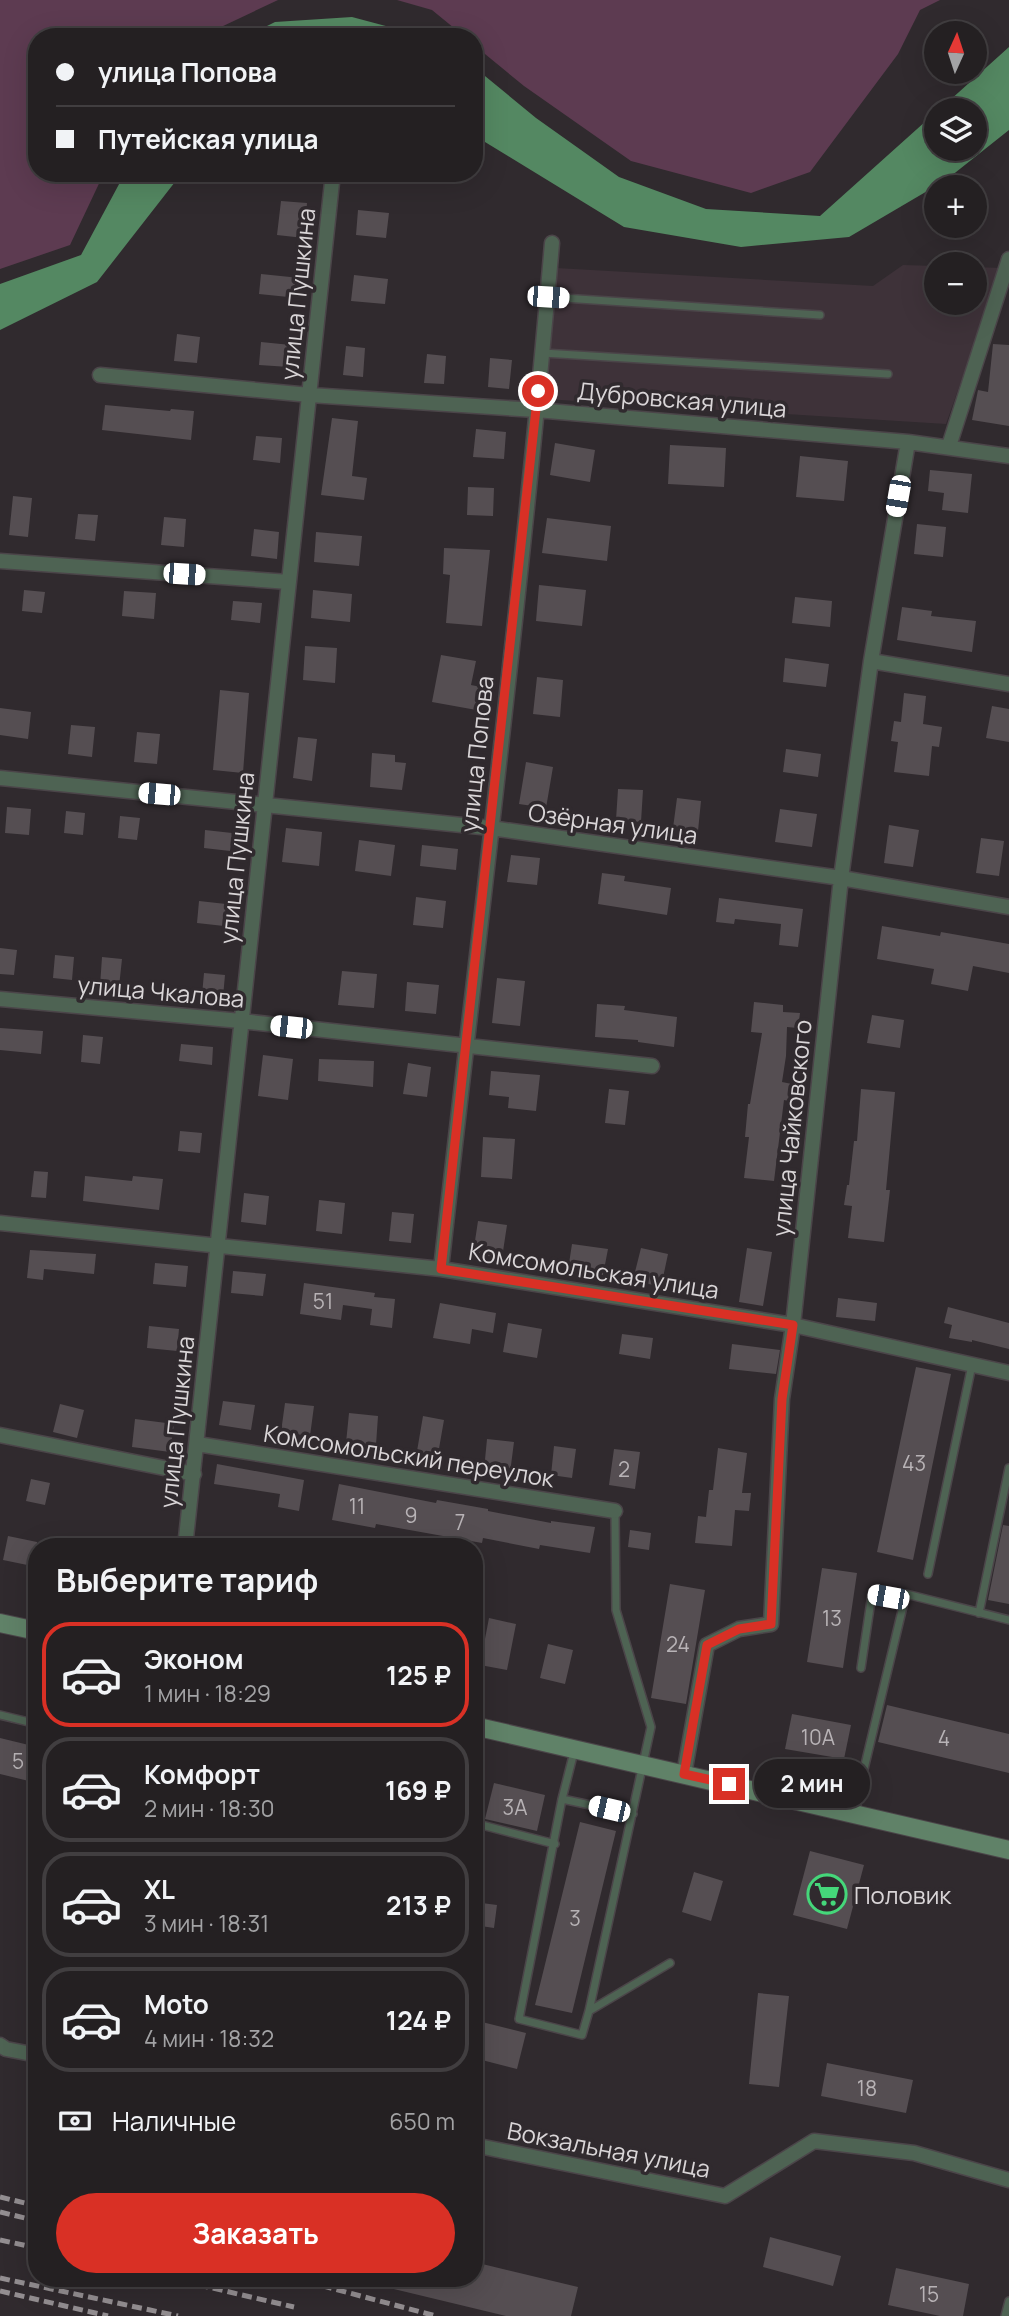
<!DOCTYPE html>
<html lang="ru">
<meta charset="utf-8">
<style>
:root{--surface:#242022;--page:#302d2f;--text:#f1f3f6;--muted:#a3a3a5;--line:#413e40;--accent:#d93025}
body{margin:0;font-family:Manrope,sans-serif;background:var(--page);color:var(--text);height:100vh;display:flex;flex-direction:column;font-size:26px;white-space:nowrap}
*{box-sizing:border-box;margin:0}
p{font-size:23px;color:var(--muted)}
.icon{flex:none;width:38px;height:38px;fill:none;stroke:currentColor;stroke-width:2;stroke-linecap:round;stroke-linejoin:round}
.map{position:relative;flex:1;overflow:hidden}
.drawer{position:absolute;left:28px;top:1538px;width:455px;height:749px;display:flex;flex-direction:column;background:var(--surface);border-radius:28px;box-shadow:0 7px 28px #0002,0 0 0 2px var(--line)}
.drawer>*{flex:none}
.guide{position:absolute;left:28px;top:28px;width:455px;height:154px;border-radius:28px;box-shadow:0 7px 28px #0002,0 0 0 2px var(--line);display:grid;align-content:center;height:154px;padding:0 28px;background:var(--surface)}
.needle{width:46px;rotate:3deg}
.tools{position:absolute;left:924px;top:21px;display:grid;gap:14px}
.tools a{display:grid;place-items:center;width:63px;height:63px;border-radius:50%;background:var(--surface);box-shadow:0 7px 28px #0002,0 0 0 2px var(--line);font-size:35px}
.end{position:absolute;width:32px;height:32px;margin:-16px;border:9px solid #d93025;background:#fff;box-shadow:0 0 0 4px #fff}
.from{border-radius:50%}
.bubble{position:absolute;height:49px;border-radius:24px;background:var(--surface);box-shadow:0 7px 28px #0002,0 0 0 2px var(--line);font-size:23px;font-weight:700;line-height:49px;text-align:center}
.car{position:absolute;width:21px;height:42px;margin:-21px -10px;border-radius:9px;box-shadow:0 0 5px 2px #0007;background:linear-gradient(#fff 24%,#345 0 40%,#fff 0 76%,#345 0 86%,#fff 0)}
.guide b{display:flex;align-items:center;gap:24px;height:66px;font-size:26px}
.guide b+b{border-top:2px solid var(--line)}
.guide i{width:18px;height:18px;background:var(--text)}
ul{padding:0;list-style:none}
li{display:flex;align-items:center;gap:21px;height:105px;margin:0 14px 10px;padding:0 14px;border:4px solid var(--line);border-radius:28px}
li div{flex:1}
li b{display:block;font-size:26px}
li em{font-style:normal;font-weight:700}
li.active{border-color:var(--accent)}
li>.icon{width:63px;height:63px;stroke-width:1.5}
h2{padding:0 28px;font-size:32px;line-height:84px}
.pay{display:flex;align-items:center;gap:18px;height:77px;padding:0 28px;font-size:26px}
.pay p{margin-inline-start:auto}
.primary-button{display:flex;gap:14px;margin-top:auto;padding:14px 28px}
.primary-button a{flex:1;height:80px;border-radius:42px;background:var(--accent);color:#fff;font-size:28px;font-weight:700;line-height:80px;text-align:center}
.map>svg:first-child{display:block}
.built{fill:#3e3239}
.green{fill:#5d3b51}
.water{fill:#548862}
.building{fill:#554e52}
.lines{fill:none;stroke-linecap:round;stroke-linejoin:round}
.lane-casing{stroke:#4b4549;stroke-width:10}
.street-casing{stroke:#4b4549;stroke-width:17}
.secondary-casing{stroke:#4b4549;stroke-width:20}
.lane{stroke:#4e6353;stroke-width:7}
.street{stroke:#4e6353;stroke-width:14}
.secondary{stroke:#608268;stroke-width:18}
.rail{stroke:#938e91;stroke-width:5;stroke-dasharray:10 5;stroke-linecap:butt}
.route{stroke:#d93025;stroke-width:9}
.labels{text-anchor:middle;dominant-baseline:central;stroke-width:7;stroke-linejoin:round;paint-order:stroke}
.number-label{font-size:21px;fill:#b8b3b6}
.street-label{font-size:24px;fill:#d9d5d7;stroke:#302a2e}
.poi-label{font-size:24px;fill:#d9d5d7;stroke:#302a2e;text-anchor:start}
</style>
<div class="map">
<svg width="1009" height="2316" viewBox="0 0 1009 2316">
<rect width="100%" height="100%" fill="#302a2e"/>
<!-- built -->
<path class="built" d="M903,265L936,266V303H975V267L1001,268L946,424L545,399L556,268L873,286Z"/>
<!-- green -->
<path class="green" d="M0,0H278L221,27L210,37H37V173H104L70,245L0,269Z
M397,0H940L920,10L898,54L810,172L751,193L631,161L524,86L474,45V37H465L432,10Z"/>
<!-- water -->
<path class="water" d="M352,17L427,37H245L275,22Z
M1009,47V130L946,180L849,237L741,247L624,227L485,142L474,131V67L536,118L619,177L706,209L820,216L936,112V149H975V110H939Z
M125,173H182L97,282L0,330V284L81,255Z"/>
<!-- building -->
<path class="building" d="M281,201L307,203L304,238L277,235Z
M358,210L389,213L386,238L356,235Z
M261,274L300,278L298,298L259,294Z
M354,275L388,279L385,304L351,301Z
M177,334L200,337L197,363L174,361Z
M261,342L291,345L289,367L259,365Z
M993,344L1009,345V426L972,420L978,390L988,392Z
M346,346L365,348L363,377L343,375Z
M427,354L446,356L444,384L424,383Z
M490,358L512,360L509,389L488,387Z
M105,405L170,411L171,409L194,411L191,440L102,430Z
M332,418L358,421L352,476L367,478L364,500L321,495Z
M476,429L506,432L504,459L473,457Z
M256,436L282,438L280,463L253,460Z
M555,443L595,450L590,482L550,475Z
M670,445L726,448L724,487L668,484Z
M800,456L848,461L844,501L796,497Z
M930,470L972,474L968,513L942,510L944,493L928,491Z
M468,487L494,488L493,516L467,515Z
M13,496L32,498L28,537L9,535Z
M78,514L98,515L95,541L75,539Z
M164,517L186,519L184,547L161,545Z
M547,518L611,526L607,561L542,553Z
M917,524L946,527L943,557L914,554Z
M254,529L279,532L277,559L251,556Z
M316,532L362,536L359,566L314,562Z
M444,548L490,550L482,626L446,623L450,575L443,574Z
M539,585L586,590L582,626L536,621Z
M24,590L45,592L42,613L22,611Z
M313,590L352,594L350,622L311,618Z
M124,591L156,593L154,619L122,616Z
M795,597L832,601L830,627L792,623Z
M233,601L262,603L260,623L231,620Z
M902,607L932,611L931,616L976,621L972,652L897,640Z
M305,646L337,648L335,683L303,680Z
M441,655L476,661L471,685L486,688L482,711L432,702Z
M785,658L829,664L826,687L783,682Z
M537,677L563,680L560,717L533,714Z
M220,690L249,693L243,773L213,770Z
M904,693L926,696L923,724L942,727L939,747L932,746L929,776L894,772L898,742L891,741L894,721L901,722Z
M992,706L1009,709V742L986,738Z
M0,708L31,712L28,739L0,735Z
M71,725L95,727L92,757L68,754Z
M137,732L160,734L157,764L134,762Z
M298,737L317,739L312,781L293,778Z
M786,749L821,754L818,777L783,772Z
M372,753L395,755V762L406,763L402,790L370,787Z
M526,762L553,767L546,808L519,804Z
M618,789L643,790L641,822L616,820Z
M677,798L701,801L698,831L673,828Z
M7,807L31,809L29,835L5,833Z
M780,809L817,814L812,847L775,842Z
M66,811L85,813L83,835L64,833Z
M120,816L140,818L137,840L118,838Z
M889,825L919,830L913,867L884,863Z
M286,828L322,832L319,866L282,862Z
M205,830L232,833L230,851L204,848Z
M981,838L1004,841L999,876L976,873Z
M359,840L395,845L391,876L355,871Z
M422,845L458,849L456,870L420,866Z
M511,855L540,858L537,885L507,882Z
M602,873L625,876L624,881L671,888L667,915L598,904Z
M416,897L446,901L443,928L413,925Z
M719,898L803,909L798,947L779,945L781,924L735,919L734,924L716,922Z
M199,901L226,904L224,926L197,923Z
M882,926L940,936L941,932L1009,944V973L973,966L968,991L931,984L934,969L877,959Z
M0,948L17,950L14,975L0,974Z
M55,955L74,957L72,980L53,978Z
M102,957L122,959L119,987L100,986Z
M342,971L377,974L374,1008L338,1005Z
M204,973L225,975L223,997L202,995Z
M497,978L525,981L520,1026L492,1023Z
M407,982L439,985L436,1014L405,1011Z
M754,1002L783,1005V1012L800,1013L798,1028L787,1027L786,1056L782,1082L792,1084L789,1101L784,1100L774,1181L744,1178L749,1137H745L748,1104H750L762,1033L751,1032Z
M597,1004L625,1006L624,1010L677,1017L674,1047L638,1042V1040L595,1037Z
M872,1015L904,1020L900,1048L867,1043Z
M0,1028L43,1031L41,1054L0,1050Z
M83,1035L103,1037L100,1064L81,1062Z
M181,1044L213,1047L212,1065L179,1061Z
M263,1055L293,1059L288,1100L258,1096Z
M319,1059L374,1061L373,1087L318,1081Z
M408,1063L431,1067L427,1097L403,1094Z
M491,1071L540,1075L536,1111L508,1108L509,1097L489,1095Z
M609,1089L629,1091L625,1125L605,1123Z
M861,1089L895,1092L886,1190H890L884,1242L848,1238L852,1206L844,1205L847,1185H849L854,1141H857Z
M180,1131L202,1133L200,1153L178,1151Z
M483,1137L515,1139L512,1179L481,1177Z
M34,1171L48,1172L46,1198L31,1197Z
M85,1176L132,1181L133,1176L163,1179L159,1210L83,1201Z
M244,1193L269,1196L266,1225L241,1222Z
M319,1200L345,1203L342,1234L316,1231Z
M392,1212L414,1214L411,1243L389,1241Z
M478,1221L507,1225L502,1258L473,1254Z
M572,1244L608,1249L603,1275L568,1270Z
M641,1248L668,1254L661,1287L633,1280Z
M747,1248L772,1252L763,1306L739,1302Z
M30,1250L96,1254L94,1274L44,1269L43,1280L27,1278Z
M155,1263L188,1266L186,1287L153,1284Z
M233,1271L266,1274L263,1296L231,1293Z
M304,1283L375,1293L374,1297L395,1299L392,1328L370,1325L372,1309L343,1305L341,1320L300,1314Z
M838,1298L877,1303L875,1321L836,1317Z
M440,1303L496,1313L493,1333L472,1329L470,1344L433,1338Z
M948,1307L1009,1323V1349L972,1340V1342L949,1338L952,1325L944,1323Z
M508,1323L542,1329L537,1358L503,1352Z
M149,1326L179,1329L177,1351L147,1348Z
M622,1334L653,1338L650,1359L619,1354Z
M732,1344L780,1350L776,1374L729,1369Z
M916,1367L951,1374L913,1560L877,1552Z
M223,1401L255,1405L251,1430L219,1425Z
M285,1403L314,1406L310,1436L281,1432Z
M60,1404L84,1410L77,1438L53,1432Z
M349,1413L378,1416L376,1445L346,1443Z
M423,1416L444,1420L437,1460L416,1457Z
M135,1419L174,1424L170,1452L132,1447Z
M487,1439L514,1442L510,1473L484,1470Z
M554,1446L576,1449L572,1478L551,1475Z
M718,1448L747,1453L742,1493H751L749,1511L735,1510L732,1546L695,1543L698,1516L706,1517L709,1490H713Z
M614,1449L640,1452L635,1489L609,1485Z
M217,1464L304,1480L299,1511L278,1507L280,1494L214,1484Z
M31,1479L50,1483L45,1505L26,1501Z
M339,1484L436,1503L437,1500L488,1509V1511L551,1523V1521L595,1527L590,1553L540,1545L539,1549L483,1538L482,1543L376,1524L375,1528L332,1520Z
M1003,1525L1009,1526V1604L988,1600Z
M630,1530L651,1533L649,1550L628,1547Z
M8,1536L37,1542V1567L3,1560Z
M822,1568L857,1573L843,1668L807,1662Z
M670,1584L705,1590L686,1704L651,1698Z
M489,1618L516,1624L507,1670L480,1665Z
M548,1644L573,1650L565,1684L540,1678Z
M887,1705L1009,1734V1773L878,1742Z
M792,1714L851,1725L844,1759L785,1749Z
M0,1738L37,1747V1783L0,1774Z
M494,1783L545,1795L537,1831L485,1819Z
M580,1822L616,1831L572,2013L535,2005Z
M810,1851L864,1865L847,1929L793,1915Z
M694,1872L723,1881L711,1921L682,1912Z
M474,1902L497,1905L494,1928L474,1925Z
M758,1993L789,1996L779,2087L749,2084Z
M474,2020L526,2033L517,2069L474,2058Z
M827,2063L913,2080L906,2113L821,2096Z
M770,2237L841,2256L833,2286L763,2267Z
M474,2262L578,2287L571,2316H506L373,2284L374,2278H474Z
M896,2268L969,2284L963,2316H940L888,2305Z"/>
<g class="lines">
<!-- lane casing -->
<g class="lane-casing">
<path id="lane" d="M548,297L820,315
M543,353L888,374
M928,1574L972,1365
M979,1613L1009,1468
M861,1668L872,1594L905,1600
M0,1715L37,1724
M575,1748L562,1799L519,2019L582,2035L589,2011L670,1963
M562,1799L633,1814
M856,1814L858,1794L906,1594L1009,1620
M474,1823L555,1844
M589,2011L651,1727L616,1610L615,1511
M1005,2316L1009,2301"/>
</g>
<!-- street casing -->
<g class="street-casing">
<path id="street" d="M100,375L310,395L536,410L908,442L1009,456
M949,446L1009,259
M0,561L289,582
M871,661L1009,684
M0,778L491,828L841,878L1009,907
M0,999L241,1021L652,1066
M0,1223L441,1269L793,1325L1009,1373
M441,1269C479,927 523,586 552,243
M0,1435L194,1474
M197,1444L615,1511
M185,1547L333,173
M684,1774L707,1645L739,1629L771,1624L782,1399L793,1325L841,878L871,661L908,442
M0,2045L6,2049L37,2055
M474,2145L725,2196L814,2141L914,2153L1009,2180"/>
</g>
<!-- secondary casing -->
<g class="secondary-casing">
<path id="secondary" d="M0,1623L37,1631
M474,1726L1009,1850"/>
</g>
<!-- lane -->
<use href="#lane" class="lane"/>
<!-- street -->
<use href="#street" class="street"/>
<!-- secondary -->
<use href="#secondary" class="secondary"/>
<!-- rail -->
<path class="rail" d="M0,2197L37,2206
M0,2212L37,2221
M0,2240L37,2248
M0,2278L178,2316
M169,2278L294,2307
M293,2278L436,2316
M0,2291L108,2316"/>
</g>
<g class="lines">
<!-- route -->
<path class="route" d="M538,391L441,1269L793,1325L782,1399L771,1624L739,1629L707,1645L684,1774L729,1784"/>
</g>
<!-- icons -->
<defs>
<g id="supermarket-ring" transform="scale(2.0125)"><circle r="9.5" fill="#302a2e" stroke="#45d77a" stroke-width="1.5"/><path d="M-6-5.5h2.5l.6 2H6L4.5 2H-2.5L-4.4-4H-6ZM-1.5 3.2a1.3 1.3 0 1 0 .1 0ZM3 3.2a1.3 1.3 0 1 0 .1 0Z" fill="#45d77a"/></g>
</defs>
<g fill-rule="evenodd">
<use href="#supermarket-ring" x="827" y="1894"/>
</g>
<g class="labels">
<!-- number labels -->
<g class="number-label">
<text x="323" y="1301">51</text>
<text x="914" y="1463">43</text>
<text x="624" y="1469">2</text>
<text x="357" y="1506">11</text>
<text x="411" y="1515">9</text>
<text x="460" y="1522">7</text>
<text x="832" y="1618">13</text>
<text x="678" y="1644">24</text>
<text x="818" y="1737">10А</text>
<text x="944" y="1738">4</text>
<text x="18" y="1761">5</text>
<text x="515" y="1807">3А</text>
<text x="575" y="1918">3</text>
<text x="867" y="2088">18</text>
<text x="929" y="2294">15</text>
</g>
<!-- street labels -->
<g class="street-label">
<text transform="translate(297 294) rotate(-84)">улица Пушкина</text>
<text transform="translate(682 399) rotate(5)">Дубровская улица</text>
<text transform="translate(476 754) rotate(-84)">улица Попова</text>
<text transform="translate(613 823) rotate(8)">Озёрная улица</text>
<text transform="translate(236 858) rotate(-84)">улица Пушкина</text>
<text transform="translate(161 991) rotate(5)">улица Чкалова</text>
<text transform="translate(791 1128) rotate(-84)">улица Чайковского</text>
<text transform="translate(594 1270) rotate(9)">Комсомольская улица</text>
<text transform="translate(176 1422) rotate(-84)">улица Пушкина</text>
<text transform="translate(409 1455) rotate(9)">Комсомольский переулок</text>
<text transform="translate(609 2149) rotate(11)">Вокзальная улица</text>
</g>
<!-- poi labels -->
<g class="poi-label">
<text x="854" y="1894">Половик</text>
</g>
</g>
</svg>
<div class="tools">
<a><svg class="needle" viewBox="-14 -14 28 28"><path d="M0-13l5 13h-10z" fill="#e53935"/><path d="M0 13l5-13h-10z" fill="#a3a3a5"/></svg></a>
<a><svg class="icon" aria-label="layers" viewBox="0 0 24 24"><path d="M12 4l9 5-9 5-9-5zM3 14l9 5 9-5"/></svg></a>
<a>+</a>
<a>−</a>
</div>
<i class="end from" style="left:538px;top:391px"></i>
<i class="end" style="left:729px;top:1784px"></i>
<div class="bubble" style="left:754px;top:1759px;width:116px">2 мин</div>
<i class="car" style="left:548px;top:297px;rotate:94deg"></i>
<i class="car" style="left:898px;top:496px;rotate:190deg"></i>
<i class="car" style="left:184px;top:574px;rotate:94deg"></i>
<i class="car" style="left:159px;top:794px;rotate:275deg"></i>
<i class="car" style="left:291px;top:1027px;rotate:276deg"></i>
<i class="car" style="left:888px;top:1597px;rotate:280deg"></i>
<i class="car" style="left:609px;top:1809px;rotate:283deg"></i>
<div class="guide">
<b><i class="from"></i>улица Попова</b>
<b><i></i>Путейская улица</b>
</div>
<section class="drawer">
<h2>Выберите тариф</h2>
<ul>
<li class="active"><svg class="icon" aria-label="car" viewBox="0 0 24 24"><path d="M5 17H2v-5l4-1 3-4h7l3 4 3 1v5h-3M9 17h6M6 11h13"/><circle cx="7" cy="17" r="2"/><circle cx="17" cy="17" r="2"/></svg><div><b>Эконом</b><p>1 мин · 18:29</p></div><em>125 ₽</em></li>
<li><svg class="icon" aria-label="car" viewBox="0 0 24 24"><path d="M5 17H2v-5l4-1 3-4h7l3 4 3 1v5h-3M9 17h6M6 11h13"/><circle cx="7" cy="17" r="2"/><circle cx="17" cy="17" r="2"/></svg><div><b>Комфорт</b><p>2 мин · 18:30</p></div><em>169 ₽</em></li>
<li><svg class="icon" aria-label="car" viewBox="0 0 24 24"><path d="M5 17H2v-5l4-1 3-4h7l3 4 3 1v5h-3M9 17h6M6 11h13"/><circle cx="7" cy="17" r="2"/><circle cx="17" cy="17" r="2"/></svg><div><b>XL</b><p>3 мин · 18:31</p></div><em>213 ₽</em></li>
<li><svg class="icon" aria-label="car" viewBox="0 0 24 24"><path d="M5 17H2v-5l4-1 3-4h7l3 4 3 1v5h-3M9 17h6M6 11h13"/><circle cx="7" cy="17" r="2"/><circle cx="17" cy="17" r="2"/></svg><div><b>Moto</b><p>4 мин · 18:32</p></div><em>124 ₽</em></li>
</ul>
<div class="pay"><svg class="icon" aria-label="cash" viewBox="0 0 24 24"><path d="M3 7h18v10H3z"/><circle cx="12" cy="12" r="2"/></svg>Наличные<p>650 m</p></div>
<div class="primary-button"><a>Заказать</a></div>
</section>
</div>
